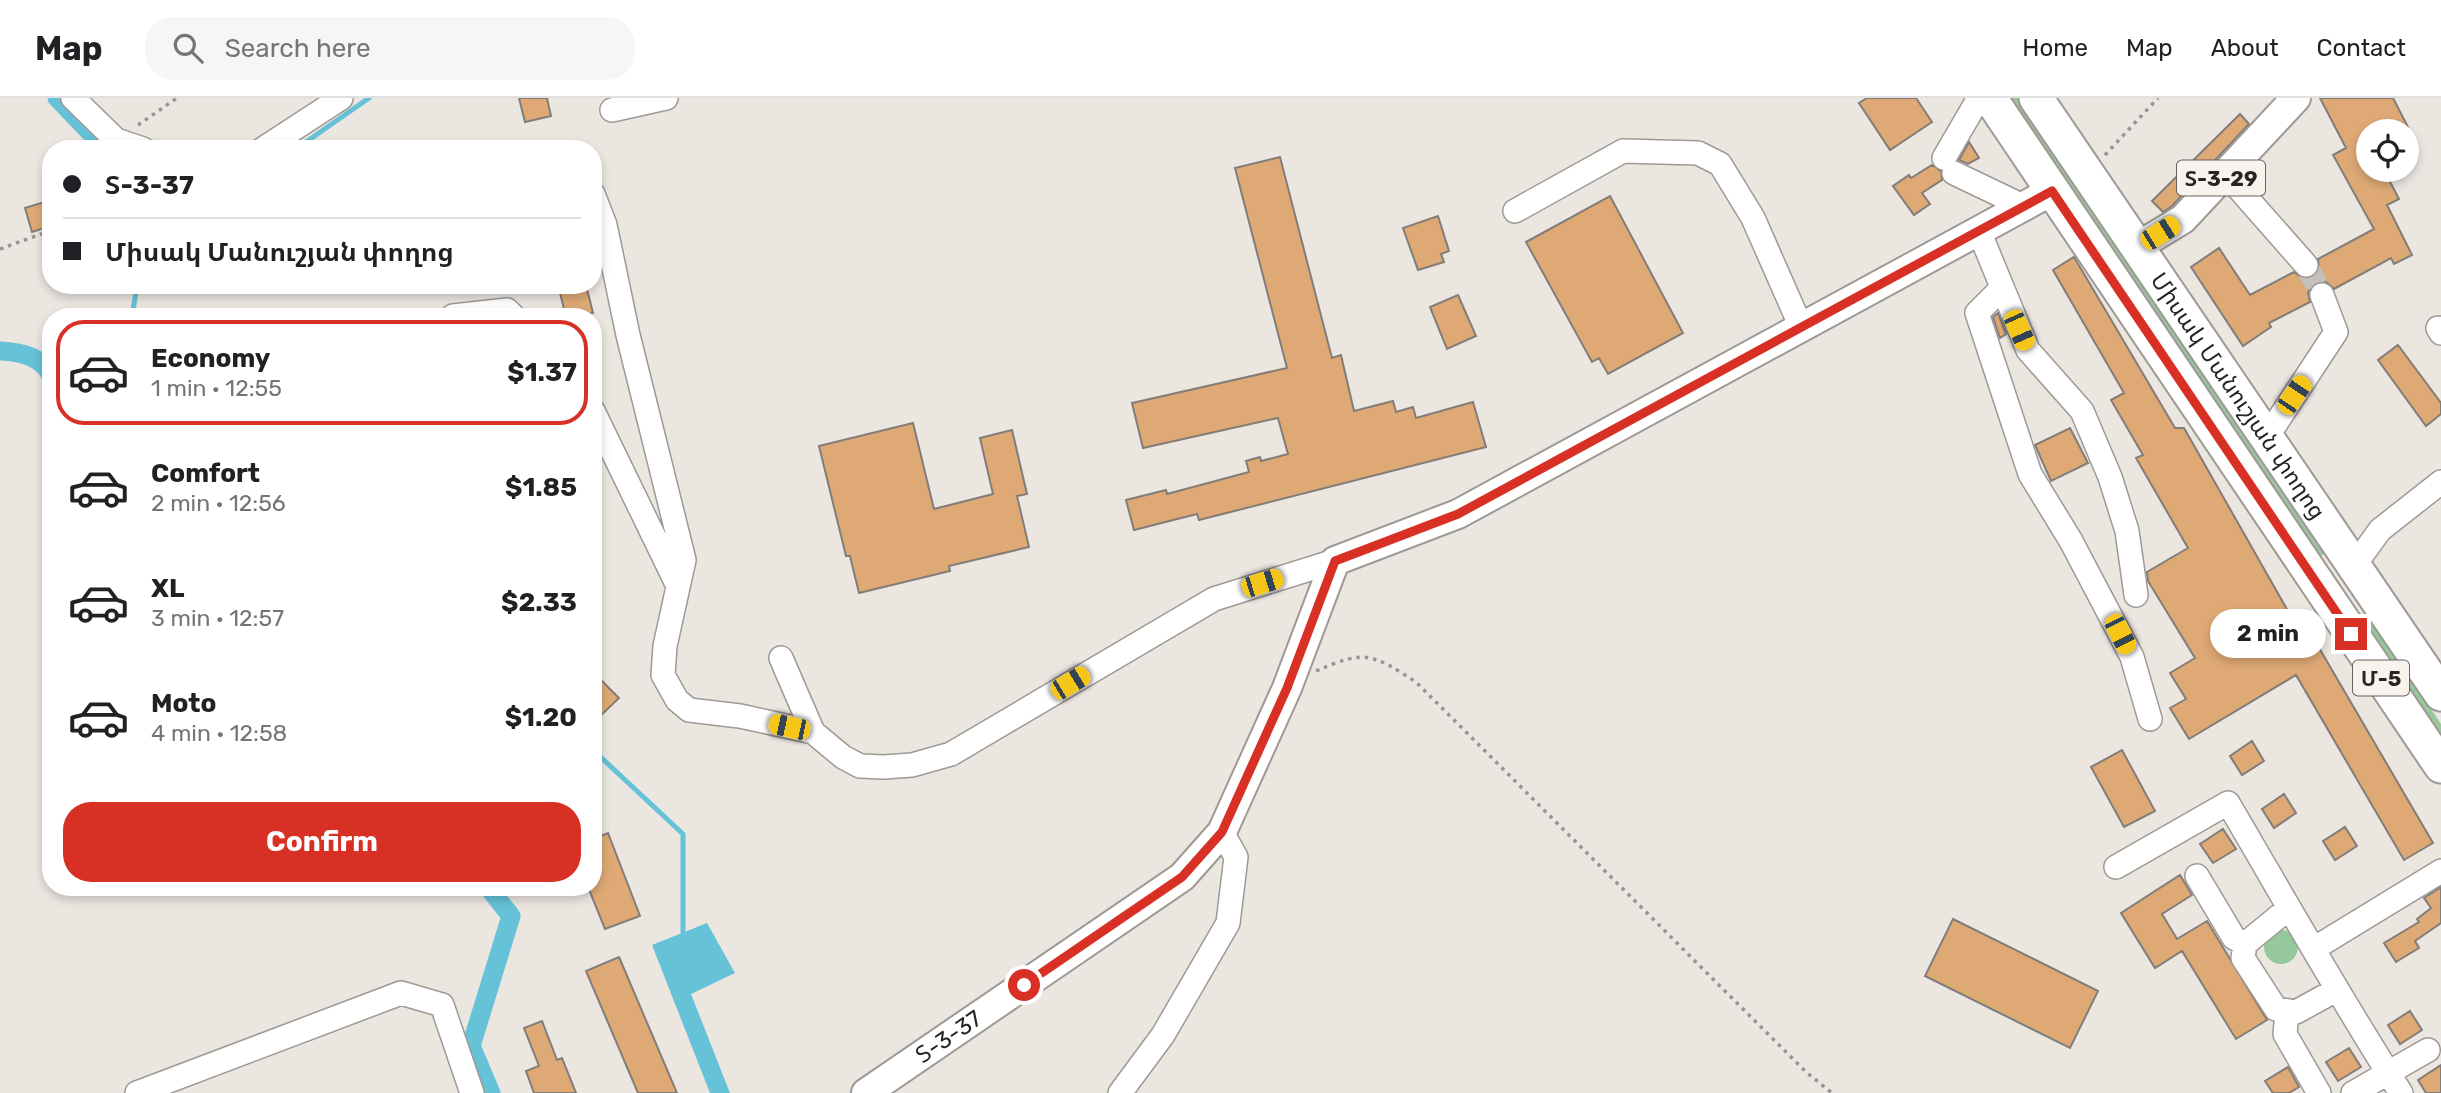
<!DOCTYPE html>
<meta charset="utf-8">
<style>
:root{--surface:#fff;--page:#f6f6f6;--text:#202124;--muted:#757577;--line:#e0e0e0;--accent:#d93025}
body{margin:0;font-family:Rubik,"Noto Sans Armenian",sans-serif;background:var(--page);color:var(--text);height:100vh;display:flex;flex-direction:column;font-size:26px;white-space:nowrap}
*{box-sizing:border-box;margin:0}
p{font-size:23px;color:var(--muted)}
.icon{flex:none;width:38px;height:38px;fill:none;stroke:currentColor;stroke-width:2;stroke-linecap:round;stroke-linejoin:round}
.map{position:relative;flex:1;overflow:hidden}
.details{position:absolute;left:42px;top:210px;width:560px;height:588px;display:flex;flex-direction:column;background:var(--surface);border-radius:28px;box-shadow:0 4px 10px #0003}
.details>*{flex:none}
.guide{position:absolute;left:42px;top:42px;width:560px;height:154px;border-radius:28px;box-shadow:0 4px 10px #0003;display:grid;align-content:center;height:154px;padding:0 21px;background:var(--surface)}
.controls{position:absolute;left:2356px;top:21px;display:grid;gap:14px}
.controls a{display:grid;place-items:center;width:63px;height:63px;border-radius:50%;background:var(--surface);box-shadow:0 4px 10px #0003;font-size:35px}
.end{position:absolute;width:32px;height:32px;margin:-16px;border:9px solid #d93025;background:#fff;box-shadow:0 0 0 4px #fff}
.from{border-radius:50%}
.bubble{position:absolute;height:49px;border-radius:24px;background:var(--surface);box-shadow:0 4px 10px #0003;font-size:23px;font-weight:700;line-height:49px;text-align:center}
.car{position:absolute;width:21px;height:42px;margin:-21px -10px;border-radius:9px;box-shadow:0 0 5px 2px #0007;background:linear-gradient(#f5c518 24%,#345 0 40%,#f5c518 0 76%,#345 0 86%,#f5c518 0)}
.guide b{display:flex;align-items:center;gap:24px;height:66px;font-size:26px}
.guide b+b{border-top:2px solid var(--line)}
.guide i{width:18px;height:18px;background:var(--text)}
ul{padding:12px 0 0;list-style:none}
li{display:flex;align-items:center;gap:21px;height:105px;margin:0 14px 10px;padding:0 7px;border:4px solid transparent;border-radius:28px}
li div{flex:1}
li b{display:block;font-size:26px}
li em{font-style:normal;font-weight:700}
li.current{border-color:var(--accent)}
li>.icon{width:63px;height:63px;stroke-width:1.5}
.action{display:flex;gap:14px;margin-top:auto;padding:14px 21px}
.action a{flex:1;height:80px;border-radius:28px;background:var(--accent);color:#fff;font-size:28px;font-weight:700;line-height:80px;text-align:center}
header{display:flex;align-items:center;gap:42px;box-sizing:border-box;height:98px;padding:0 35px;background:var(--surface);border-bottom:2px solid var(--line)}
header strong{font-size:33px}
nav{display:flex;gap:38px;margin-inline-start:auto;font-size:24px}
.search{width:490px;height:63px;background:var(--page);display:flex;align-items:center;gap:18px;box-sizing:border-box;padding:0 24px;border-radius:28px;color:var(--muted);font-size:26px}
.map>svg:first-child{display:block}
.green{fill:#95c89b}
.water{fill:#66c2d7}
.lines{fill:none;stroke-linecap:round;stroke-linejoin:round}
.stream{stroke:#66c2d7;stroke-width:5}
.canal{stroke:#66c2d7;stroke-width:19}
.building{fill:#dea975;stroke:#827d78;stroke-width:2}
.minor-tunnel{stroke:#c5bfbb;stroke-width:23;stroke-dasharray:23 11;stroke-linecap:butt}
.minor-casing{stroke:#9e9994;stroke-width:26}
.major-casing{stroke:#9e9994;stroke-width:32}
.highway-casing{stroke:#9e9994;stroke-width:37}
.path{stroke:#989490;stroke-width:3.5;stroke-dasharray:3.5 5;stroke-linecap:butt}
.minor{stroke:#fff;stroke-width:23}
.major{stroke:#fff;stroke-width:28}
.highway{stroke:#fff;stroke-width:33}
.route{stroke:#d93025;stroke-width:9}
.labels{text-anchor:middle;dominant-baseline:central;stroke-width:5;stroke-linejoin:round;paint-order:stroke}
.shield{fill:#f9f3ee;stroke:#666360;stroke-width:2}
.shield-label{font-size:21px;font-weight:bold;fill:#272523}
.street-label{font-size:23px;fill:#272523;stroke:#f9f3ee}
</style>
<header>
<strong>Map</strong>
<div class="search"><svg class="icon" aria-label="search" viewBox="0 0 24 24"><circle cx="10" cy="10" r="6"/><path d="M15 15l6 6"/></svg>Search here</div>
<nav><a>Home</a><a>Map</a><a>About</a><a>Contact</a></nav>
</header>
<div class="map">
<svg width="2441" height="995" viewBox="0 0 2441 995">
<rect width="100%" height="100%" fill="#ece6e1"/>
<!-- green -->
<path class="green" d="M2009,0H2020L2327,454L2319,459Z
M2373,524L2441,626V642L2366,530Z
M2264 849a17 17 0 1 1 34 0a17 17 0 1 1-34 0Z"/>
<!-- water -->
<path class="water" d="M707,825L735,875L691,896L730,995H710L652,847Z"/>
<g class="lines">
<!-- stream -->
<path class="stream" d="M296,51L369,0
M132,219L137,187
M593,652L683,736V834"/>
<!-- canal -->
<path class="canal" d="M57,0L106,51
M0,253C20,254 42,258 51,278
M488,789L511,818L471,948L491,995"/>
</g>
<!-- building -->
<path class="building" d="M519,0H547L551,18L525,24Z
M1867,0H1916L1932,24L1890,52L1859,5Z
M2320,0H2393L2410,33H2368V72H2384L2399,101L2387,107L2412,157L2394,166L2391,160L2334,191L2325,183L2316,184L2308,194L2310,204L2269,225L2271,229L2243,248L2191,169L2219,150L2250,197L2294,174L2302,180L2315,178L2319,171L2318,161L2374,131L2333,57L2346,50Z
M2240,16L2249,26L2172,108L2163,114L2152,103Z
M1969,44L1979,60L1968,66L1959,62Z
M1280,59L1332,260L1341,257L1354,313L1393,303L1396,314L1413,309L1416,320L1473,304L1486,349L1199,422L1197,416L1134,432L1126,402L1166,392L1167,396L1249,374L1246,363L1260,359L1261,363L1288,356L1278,320L1143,350L1132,305L1287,270L1235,70Z
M1932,67L1941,73L1942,82L1922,95L1930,106L1914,117L1893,88L1909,77L1911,80Z
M1610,98L1683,235L1608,276L1599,260L1592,264L1526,144Z
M51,102V128L32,134L25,110Z
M1438,118L1449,153L1441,156L1444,164L1418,172L1403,130Z
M2074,159L2175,330H2184L2301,536L2308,531L2433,745L2404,762L2296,577L2189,641L2170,610L2186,601L2170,575L2195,560L2148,483L2147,474L2188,450L2136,360L2143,357L2111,302L2124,295L2053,172Z
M558,187H586L593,215L566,219Z
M1458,197L1476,238L1447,251L1430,209Z
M1998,215L2006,236L2000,240L1993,219Z
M2398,247L2441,305V316L2426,328L2378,262Z
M913,325L934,411L993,396L980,340L1012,332L1027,396L1017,398L1029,449L949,468L950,473L859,495L850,458H846L819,348Z
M2070,330L2088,365L2051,383L2035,347Z
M593,574L619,600L593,625Z
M2252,643L2264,663L2242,677L2230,658Z
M2122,652L2155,713L2124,729L2091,669Z
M2284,696L2296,715L2274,730L2262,711Z
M2345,729L2357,748L2335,762L2323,743Z
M2223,731L2236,751L2213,765L2200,746Z
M608,735L640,818L605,831L588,789H593V741Z
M2180,777L2192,797L2162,816L2177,841L2207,823L2267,922L2236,941L2182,853L2155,870L2121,815Z
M2441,789V825L2415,843L2419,850L2396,864L2384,845L2419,824L2417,821L2431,810L2424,800Z
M1953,821L2098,893L2070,950L1925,878Z
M619,859L677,995H638L586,873Z
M2410,913L2422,932L2400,946L2388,927Z
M542,923L557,962L562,960L576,995H534L526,973L539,968L524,930Z
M2349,950L2361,969L2338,983L2326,964Z
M2441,967V995H2426L2418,982Z
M2288,969L2299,989L2289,995H2273L2265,983Z"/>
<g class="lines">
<!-- minor-tunnel -->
<path class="minor-tunnel" d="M2306,167L2322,197"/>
<!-- minor casing -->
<g class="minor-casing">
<path id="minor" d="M73,0L116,42L143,51
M612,12L666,0
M263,51L341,0
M1944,60L1979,0
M1954,75L2023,108
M2225,75L2306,167
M593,96L605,127L628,237L684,462L665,548L663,577L677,602L689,612L740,618L813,634
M1515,113L1623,53L1698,55L1720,66L1753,120L1801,229
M1979,133L2028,252L2082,313L2110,379L2127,433L2136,497
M2001,191L1977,215L2030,376L2071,443L2132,559L2150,621
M453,218L507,212L514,219
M2438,230L2441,235
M593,313L678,488
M2267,339L2336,234L2322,197
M2354,468L2380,432L2441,384
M781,560L813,634L843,659L860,668L884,669L912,667L951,656L1214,501L1335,463
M2116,769L2228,705C2285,802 2340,900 2401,995
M2197,778L2234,840L2245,846
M2289,810L2245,846L2243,860L2276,911L2296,914L2336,892
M2315,850L2441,773
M2287,915L2285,936L2319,995
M137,995L401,895L442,907L472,995
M1120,995L1163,937L1228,825L1236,759L1222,734
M2353,995L2428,952"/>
</g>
<!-- major casing -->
<g class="major-casing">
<g id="major">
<path d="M2137,149L2183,121L2296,0"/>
<path id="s1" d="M866,995L1182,779L1222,734L1287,590L1335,463L1458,416L2052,93"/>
</g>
</g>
<!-- highway casing -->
<g class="highway-casing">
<g id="highway">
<path d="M1990,0L2441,668"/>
<path id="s2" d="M2036,0L2441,596"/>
</g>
</g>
<!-- path -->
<path class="path" d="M138,27L177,0
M2105,57L2158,0
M0,151L41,136L51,137
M1316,573C1366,551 1372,556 1416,584L1806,974L1832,995"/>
<!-- minor -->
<use href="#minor" class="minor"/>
<!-- major -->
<use href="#major" class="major"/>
<!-- highway -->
<use href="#highway" class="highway"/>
</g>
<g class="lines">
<!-- route -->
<path class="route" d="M1024,887L1182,779L1222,734L1287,590L1335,463L1458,416L2052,93L2351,536"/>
</g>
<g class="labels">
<!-- shield labels -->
<g class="shield">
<rect x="2177" y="62.5" width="88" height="35" rx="5"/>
<rect x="2353" y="562.5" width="56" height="35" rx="5"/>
</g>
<g class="shield-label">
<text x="2221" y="80">Տ-3-29</text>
<text x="2381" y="580">Մ-5</text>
</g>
<!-- street labels -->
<g class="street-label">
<text stroke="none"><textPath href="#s2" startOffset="360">Միսակ Մանուշյան փողոց</textPath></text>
<text stroke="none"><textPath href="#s1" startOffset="100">Տ-3-37</textPath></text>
</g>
</g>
</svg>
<div class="controls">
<a><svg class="icon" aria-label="locate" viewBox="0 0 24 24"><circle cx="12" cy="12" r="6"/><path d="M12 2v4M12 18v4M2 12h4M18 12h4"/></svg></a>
</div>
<i class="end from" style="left:1024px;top:887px"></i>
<i class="end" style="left:2351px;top:536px"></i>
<div class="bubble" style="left:2210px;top:511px;width:116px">2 min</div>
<i class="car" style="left:2160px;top:135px;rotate:58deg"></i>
<i class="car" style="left:2019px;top:232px;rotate:156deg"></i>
<i class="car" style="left:2294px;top:297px;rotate:34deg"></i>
<i class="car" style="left:1262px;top:485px;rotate:73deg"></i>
<i class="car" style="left:2120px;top:536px;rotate:153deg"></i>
<i class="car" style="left:1070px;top:585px;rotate:59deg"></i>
<i class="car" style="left:789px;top:629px;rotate:282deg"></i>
<div class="guide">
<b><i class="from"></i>Տ-3-37</b>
<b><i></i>Միսակ Մանուշյան փողոց</b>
</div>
<section class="details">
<ul>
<li class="current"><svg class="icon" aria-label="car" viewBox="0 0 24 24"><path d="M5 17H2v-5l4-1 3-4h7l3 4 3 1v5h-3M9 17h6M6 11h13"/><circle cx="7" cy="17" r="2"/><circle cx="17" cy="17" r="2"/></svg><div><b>Economy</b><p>1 min · 12:55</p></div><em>$1.37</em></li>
<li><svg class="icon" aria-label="car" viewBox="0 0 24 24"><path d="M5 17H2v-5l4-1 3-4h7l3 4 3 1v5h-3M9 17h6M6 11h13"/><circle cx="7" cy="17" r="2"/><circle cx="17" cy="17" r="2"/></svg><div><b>Comfort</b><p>2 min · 12:56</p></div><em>$1.85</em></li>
<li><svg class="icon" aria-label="car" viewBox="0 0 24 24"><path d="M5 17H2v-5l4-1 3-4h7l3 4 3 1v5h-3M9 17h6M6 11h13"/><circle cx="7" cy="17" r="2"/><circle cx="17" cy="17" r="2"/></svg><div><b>XL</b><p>3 min · 12:57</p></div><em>$2.33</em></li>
<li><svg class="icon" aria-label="car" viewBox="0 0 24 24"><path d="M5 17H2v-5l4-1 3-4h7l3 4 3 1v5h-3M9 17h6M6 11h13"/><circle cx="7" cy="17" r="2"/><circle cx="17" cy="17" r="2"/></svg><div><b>Moto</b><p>4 min · 12:58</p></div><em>$1.20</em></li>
</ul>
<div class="action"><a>Confirm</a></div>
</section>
</div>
